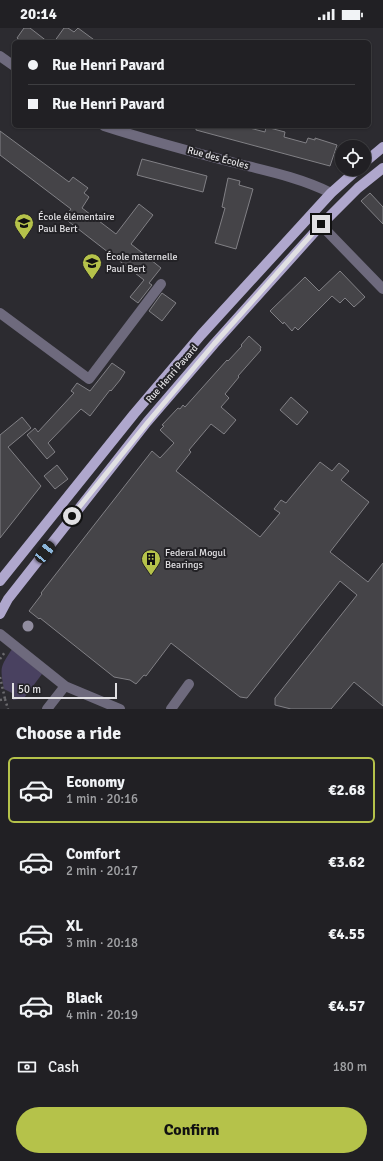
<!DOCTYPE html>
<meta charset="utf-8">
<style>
:root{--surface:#212024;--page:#2d2d31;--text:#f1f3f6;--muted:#a2a3a6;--line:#3e3e41;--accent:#b5c24a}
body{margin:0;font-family:Signika,sans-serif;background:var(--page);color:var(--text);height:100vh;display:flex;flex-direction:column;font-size:15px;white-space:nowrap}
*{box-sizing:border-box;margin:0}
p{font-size:13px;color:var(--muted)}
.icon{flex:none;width:22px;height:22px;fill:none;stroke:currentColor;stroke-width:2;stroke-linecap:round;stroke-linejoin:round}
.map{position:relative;height:681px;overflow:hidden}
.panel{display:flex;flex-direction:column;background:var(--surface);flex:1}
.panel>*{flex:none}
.guide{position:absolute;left:12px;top:12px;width:359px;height:88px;border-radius:6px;box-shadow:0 1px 3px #0004,0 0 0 1px var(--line);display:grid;align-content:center;height:88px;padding:0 16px;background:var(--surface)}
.controls{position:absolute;left:335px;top:112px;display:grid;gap:8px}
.controls a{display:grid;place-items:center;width:36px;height:36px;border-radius:50%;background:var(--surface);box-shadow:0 1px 3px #0004,0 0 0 1px var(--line);font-size:20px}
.scale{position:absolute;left:12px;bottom:10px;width:105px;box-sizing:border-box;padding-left:4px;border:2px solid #e1e0e3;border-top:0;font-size:11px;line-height:14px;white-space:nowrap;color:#e1e0e3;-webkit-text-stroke:3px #232226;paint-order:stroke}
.end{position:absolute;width:18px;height:18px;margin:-9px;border:5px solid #e1e0e3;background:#111;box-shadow:0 0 0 2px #111}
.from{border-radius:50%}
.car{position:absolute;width:12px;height:24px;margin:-12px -6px;border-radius:5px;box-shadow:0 0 3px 1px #0007;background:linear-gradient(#222 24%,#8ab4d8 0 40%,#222 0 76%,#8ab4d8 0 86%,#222 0)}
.guide b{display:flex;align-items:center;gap:14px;height:38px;font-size:15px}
.guide b+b{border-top:1px solid var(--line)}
.guide i{width:10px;height:10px;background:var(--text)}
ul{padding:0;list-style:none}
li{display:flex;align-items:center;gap:12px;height:66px;margin:0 8px 6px;padding:0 8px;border:2px solid transparent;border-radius:6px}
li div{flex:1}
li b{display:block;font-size:15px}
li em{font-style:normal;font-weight:700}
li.on{border-color:var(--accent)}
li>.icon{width:36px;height:36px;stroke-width:1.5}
h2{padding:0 16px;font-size:18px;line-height:48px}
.pay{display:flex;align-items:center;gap:10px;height:44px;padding:0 16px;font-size:15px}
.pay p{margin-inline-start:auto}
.primary-button{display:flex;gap:8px;margin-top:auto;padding:8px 16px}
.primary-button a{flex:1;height:46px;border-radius:24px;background:var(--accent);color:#111;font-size:16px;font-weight:700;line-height:46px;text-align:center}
.status{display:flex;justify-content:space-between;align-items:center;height:28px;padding:0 20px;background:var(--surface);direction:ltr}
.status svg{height:11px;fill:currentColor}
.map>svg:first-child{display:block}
.green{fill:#494160}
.building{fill:#454448;stroke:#818085}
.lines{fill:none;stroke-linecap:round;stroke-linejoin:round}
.path{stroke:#6c6b6f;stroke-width:2.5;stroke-dasharray:2 3;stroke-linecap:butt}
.minor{stroke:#6e6a7d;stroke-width:10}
.major{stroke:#afa7cd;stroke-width:10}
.tree{fill:#918d9f}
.route{stroke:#e1e0e3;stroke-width:5}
.labels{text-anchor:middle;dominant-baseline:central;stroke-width:4;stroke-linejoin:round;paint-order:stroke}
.street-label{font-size:10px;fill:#e1e0e3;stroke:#232226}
.poi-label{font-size:10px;fill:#e1e0e3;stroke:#232226;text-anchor:start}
</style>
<div class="status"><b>20:14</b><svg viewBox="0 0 49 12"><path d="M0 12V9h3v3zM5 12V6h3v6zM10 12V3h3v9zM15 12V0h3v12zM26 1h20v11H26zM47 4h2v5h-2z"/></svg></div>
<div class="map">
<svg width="383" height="681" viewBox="0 0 383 681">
<rect width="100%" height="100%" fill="#2c2b30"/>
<!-- green -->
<path class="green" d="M12,621L42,646L24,670L13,672L12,665L4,661C0,638 0,640 12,621Z"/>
<!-- building -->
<path class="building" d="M24,0H30L48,14H22L17,10Z
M64,0H68L74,4L78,0L97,14H54Z
M196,98H242L265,104L266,99L285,104L284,109L306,115L308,110L315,112V110L337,117L330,138L196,102Z
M0,103L69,154L73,149L88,160L84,165L89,169L82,180L116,206L139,176L153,187L131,216L161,240L149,255L152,257L138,275L130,269L144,252L64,190L71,181L0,127Z
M142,131L207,148L203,164L137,147Z
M228,150L240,153L239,157L253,161L236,221L215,215L225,180L222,179Z
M370,165L383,179V196L361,173Z
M340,243L365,269L354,279L345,270L340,275L332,268L298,302L295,299L292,303L284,294L283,296L270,283L305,249L319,263Z
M162,265L176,275L162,293L149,283Z
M249,308L261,319L260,321L261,322L238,348L239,349L225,366L229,370L221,379L236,392L224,406L211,396L189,422L191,424L176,443L260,509L280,485L274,481L281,472L286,475L320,434L332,443L339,435L349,443L341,452L369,474L330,524L368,554L383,535V678L354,654L331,681H291L275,677V670L357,567L340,553L247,670L240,669L171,615L146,648L144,647L136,656L130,652L114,649L40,590L39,591L29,583L42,566L41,565L152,423L160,430L174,415L160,402L164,398L162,397L178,380L180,381L183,377L185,379L227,332L228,333L242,318L241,317Z
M112,335L125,344L120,352L111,363L110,362L90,388L81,381L48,415L55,424L47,431L27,407L35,400L38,404L74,365L71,363L77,355L90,363Z
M291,369L308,384L297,397L280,382Z
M22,389L31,400L8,419L41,458L0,510V407Z
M57,437L68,451L55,461L44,448Z"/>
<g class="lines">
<!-- path -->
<path class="path" d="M0,631L5,624
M0,649L5,671
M0,672L5,671L8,681"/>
<!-- minor -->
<path class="minor" d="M0,28L14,38
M104,98C150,113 196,125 243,137C272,144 303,151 331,165
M321,197L383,261
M0,285L89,351L161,256
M0,606L65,658L120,681
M47,681L65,658
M171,681L189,656"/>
<!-- major -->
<path class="major" d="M364,135L383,119
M0,553L134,386L201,307L331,165L358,141
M0,586L8,571L147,394L214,316L321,197L358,160L383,140"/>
</g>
<!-- trees -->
<circle class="tree" cx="28" cy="598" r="5.5"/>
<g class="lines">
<!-- route -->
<path class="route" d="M72,488L148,394L214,316L321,196"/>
</g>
<!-- icons -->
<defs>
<g id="school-pin" transform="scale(1)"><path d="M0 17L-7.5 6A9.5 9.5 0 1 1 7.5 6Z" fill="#b5c24a" stroke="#232226"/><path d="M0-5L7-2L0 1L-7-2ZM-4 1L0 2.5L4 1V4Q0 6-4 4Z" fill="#111"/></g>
<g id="building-pin" transform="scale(1)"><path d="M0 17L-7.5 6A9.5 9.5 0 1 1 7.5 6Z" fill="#b5c24a" stroke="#232226"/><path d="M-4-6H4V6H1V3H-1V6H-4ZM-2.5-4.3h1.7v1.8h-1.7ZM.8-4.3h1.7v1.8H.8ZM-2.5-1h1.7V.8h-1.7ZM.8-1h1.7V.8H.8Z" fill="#111"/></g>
</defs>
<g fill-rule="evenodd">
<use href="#school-pin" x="24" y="195"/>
<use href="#school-pin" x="92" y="235"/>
<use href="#building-pin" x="151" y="531"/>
</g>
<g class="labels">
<!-- street labels -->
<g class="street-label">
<text transform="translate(218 130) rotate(15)">Rue des Écoles</text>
<text transform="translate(172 346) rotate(-49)">Rue Henri Pavard</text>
</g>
<!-- poi labels -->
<g class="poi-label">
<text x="38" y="189">École élémentaire<tspan x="38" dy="12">Paul Bert</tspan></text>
<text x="106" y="229">École maternelle<tspan x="106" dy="12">Paul Bert</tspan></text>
<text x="165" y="525">Federal Mogul<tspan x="165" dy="12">Bearings</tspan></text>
</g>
</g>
</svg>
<div class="controls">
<a><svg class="icon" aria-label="locate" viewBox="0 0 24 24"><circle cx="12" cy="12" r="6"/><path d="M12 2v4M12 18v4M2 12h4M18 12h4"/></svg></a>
</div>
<div class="scale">50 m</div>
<i class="end from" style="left:72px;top:488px"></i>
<i class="end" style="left:321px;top:196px"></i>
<i class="car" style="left:45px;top:524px;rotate:38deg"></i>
<div class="guide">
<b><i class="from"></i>Rue Henri Pavard</b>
<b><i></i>Rue Henri Pavard</b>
</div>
</div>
<section class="panel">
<h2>Choose a ride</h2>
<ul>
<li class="on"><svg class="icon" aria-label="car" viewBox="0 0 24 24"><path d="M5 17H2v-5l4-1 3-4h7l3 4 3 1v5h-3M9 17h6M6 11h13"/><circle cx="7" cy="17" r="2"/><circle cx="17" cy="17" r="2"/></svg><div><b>Economy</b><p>1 min · 20:16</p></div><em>€2.68</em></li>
<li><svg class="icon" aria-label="car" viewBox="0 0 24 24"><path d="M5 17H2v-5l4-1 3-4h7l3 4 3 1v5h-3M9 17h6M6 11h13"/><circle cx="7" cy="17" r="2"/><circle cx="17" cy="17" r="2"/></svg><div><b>Comfort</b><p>2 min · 20:17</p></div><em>€3.62</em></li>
<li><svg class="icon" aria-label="car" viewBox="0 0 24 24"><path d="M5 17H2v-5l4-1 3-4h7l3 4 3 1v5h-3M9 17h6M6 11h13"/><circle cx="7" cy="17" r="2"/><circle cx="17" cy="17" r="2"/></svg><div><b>XL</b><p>3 min · 20:18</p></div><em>€4.55</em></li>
<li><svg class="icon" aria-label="car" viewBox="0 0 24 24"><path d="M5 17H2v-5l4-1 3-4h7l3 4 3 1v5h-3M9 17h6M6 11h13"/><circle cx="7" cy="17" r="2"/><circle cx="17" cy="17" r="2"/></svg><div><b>Black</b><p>4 min · 20:19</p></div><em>€4.57</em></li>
</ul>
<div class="pay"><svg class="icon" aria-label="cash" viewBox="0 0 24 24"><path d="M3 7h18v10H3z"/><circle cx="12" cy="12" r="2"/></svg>Cash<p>180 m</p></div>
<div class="primary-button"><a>Confirm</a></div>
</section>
